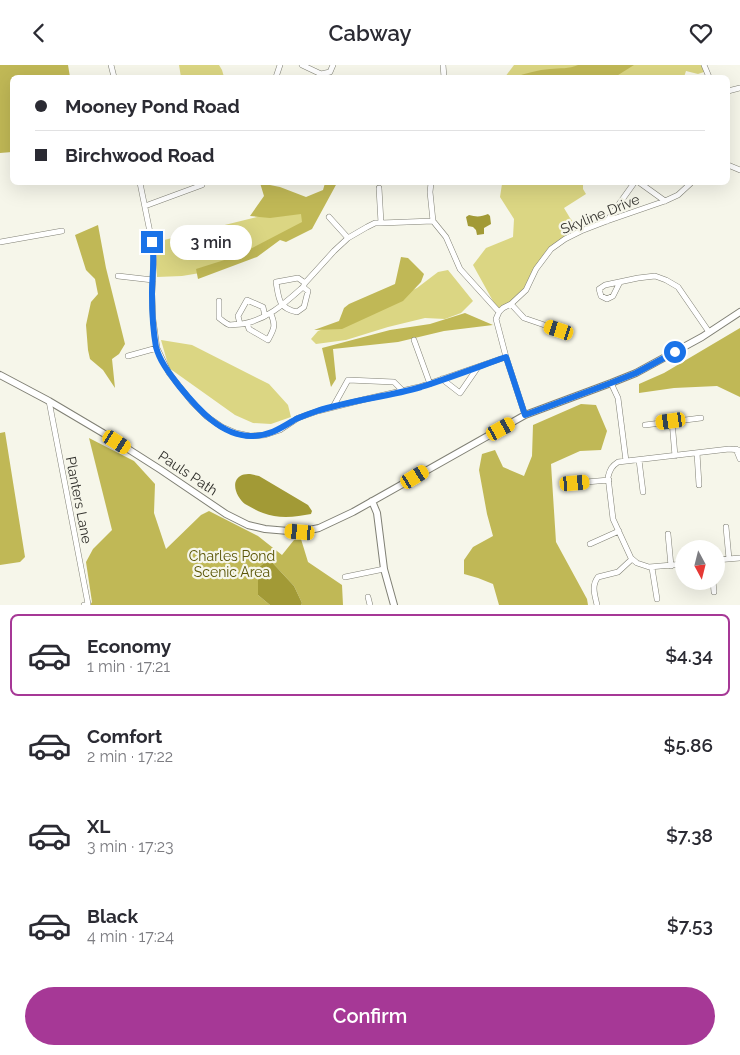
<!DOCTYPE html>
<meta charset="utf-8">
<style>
:root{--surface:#fff;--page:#f2f2f3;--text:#2b2b33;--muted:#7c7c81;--line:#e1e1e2;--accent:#a63896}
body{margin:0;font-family:Raleway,sans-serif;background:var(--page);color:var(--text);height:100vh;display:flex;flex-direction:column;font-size:19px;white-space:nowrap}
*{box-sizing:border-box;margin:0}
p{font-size:16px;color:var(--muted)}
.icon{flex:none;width:28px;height:28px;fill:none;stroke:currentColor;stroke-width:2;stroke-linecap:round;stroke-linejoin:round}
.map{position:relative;height:540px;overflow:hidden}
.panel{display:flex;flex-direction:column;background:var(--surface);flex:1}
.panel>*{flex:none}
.top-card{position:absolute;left:10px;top:10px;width:720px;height:110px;border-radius:8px;box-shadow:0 5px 20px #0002;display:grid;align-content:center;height:110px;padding:0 25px;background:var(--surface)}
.needle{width:32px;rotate:173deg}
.buttons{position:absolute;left:675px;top:475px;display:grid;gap:10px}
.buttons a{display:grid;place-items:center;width:50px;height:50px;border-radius:50%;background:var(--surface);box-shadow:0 5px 20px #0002;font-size:25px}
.end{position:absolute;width:22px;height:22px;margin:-11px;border:6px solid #1a73e8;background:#fff;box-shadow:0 0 0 2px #fff}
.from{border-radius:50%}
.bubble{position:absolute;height:35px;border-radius:18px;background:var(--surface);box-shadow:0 5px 20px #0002;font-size:16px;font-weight:600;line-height:35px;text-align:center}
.car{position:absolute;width:15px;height:30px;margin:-15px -8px;border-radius:6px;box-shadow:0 0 4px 1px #0007;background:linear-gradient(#f5c518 24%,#345 0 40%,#f5c518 0 76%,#345 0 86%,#f5c518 0)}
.top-card b{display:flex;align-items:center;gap:18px;height:48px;font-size:19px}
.top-card b+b{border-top:1px solid var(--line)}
.top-card i{width:12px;height:12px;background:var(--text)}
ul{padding:9px 0 0;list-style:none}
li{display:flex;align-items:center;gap:15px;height:82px;margin:0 10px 8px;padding:0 15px;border:2px solid transparent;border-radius:8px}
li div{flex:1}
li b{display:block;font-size:19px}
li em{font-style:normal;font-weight:600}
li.current{border-color:var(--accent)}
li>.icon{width:45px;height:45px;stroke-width:1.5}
.button{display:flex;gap:10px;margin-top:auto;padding:10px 25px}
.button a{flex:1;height:58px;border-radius:30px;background:var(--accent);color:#fff;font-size:20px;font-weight:600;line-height:58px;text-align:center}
header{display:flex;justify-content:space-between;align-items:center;height:65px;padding:0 25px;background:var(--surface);font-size:22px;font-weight:600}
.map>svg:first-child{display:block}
.green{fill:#dbd683}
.forest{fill:#c0b856}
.water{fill:#a29a36}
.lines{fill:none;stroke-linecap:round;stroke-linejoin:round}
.minor-casing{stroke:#808075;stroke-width:6}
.tertiary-casing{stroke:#808075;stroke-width:8}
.minor{stroke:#fff;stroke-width:5}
.tertiary{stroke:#fff;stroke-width:6}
.route{stroke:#1a73e8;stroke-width:6}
.labels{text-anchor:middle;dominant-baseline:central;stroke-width:4.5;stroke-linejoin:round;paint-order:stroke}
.street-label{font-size:14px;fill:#302f2b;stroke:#f6f6ea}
.park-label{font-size:14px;fill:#5a5506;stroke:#f6f6ea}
</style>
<header><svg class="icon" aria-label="back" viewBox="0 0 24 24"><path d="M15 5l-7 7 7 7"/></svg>Cabway<svg class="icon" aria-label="heart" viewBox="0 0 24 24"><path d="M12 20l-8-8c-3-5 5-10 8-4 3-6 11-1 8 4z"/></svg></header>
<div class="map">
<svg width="740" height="540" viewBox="0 0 740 540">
<rect width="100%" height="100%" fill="#f6f6ea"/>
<!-- green -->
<path class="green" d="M179,0H219L222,5L224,12H181Z
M514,0H704L707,6L698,9L686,6L684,12H505Z
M521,118H587L583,120V124L586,129L564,143L570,153L581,166L551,184L526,225L499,247L473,200L486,183L513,172L514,154L500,132L502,119Z
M293,143H305L308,156L212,206L182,211L157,212L156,177Z
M448,205L473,236L461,248L445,254L425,253L388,262L346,275L316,279L311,274L318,266L353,253L417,223L438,207Z
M161,275L192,280L269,319L288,340L291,352L271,359L253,358L235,350L169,303Z"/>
<!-- forest -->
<path class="forest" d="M0,0H68L70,12H12V87L0,88Z
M578,0H634L615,12H515C526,8 538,5 550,4C560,3 569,4 578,0Z
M260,118L280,122L306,132L323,125L325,118H337L312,164L286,177L280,175L257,192L198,214L196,204L237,191L302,157L301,149L270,153L250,151L264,131Z
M98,160L106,203L125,279L119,289L112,294L115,323L103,305L90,294L88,285L86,260L91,237L98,229L95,214L86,205L75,170Z
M401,192L408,193L424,209L421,217L403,236L342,264L314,265L339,256L344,243L349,239L395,219Z
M465,248L493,260L444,266L398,277L333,284L336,314L331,322L322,283L390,265L430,259Z
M740,263V332L717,321L674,323L639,328V319L664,308Z
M581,339L596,340L607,366L601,385L580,386L551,399L556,477L587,534L588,540H499L493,519L478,513L464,509V495L473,482L493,471L487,449L479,405L482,389L495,385L503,402L524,411L532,391L533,360Z
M5,367L25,492L20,497L0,500V368Z
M89,373L134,396L155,419L154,448L166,484L201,450L209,446L258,471L282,490L294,475L301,474L308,497L342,520L343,540H301L302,538L294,521L269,494L258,503V530L270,540H90L92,537L86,497L93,484L112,465Z"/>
<!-- water -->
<path class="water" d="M488,149L490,151L491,159L484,163V169L477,170L476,165L473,162L468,161L466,152L469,150C476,152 481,152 488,149Z
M250,409L259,411L308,440L312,446L311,449C296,452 278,454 263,448C257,446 251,442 245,439C237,433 229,416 242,410C244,409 248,409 250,409Z
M269,494L294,521L302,538L301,540H270L258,530V503Z"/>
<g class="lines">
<!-- minor casing -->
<g class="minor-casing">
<path id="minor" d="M111,0L114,12
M302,0L321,9L323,12
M443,0L444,12
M704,0L709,12
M321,9L330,7L333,0
M276,12L280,0
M728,26L740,23
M728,100L740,105
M140,118L152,177L154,190L152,229L153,254L157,283L169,308L192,337L206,351L222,362L236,368L250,371L265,370L280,365L298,353L318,346L366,334L419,322L506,292
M431,118L430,127L433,156L446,172L460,204L499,247
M640,118L665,136
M379,123L381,158
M145,141L202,120
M329,152L348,173
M607,156L634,118
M0,177L62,166
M118,211L153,215
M620,217L613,231L607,234L601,231L599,224L605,220L638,213L655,211L666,215L678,222L709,267
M303,222L308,226L304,242L297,247C278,243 279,234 276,217L298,213L305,218
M219,236V253C222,255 226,259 230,260C233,260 238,259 242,259C267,255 285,238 303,222L305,218L334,186L348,173L367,162L375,158H381L433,156
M511,239L524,253L559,265
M247,258L249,264L268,275C274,264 276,261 271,249
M240,259L238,251L247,235L263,242L265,251
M414,275L430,319
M128,291L157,283
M442,314L460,328L478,302
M611,318L618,333L626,396
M49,336L88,539L84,540
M333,342L348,315L394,317L403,326
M525,350L506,292L496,254L499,247L503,243L511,239L526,225L536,204L551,184L565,174L581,166L607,156L665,136L678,130L691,118
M672,356L675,391
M645,360L701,353
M736,384L740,394
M697,388L699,420
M639,395L643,427
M575,418L609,415
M726,462L729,494
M668,469L671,501
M590,479L619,466
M716,495L740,493
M684,499L649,502L637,498L631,493L613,454L608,412C610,404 612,401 618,397L729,384L740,385
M652,503L657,534
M345,512L384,504
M713,516L714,527
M368,532L370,540
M597,540C595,530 591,521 598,512L618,507L632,494"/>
</g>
<!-- tertiary casing -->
<g class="tertiary-casing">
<path id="tertiary" d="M0,310L49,336L103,368L161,405L226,449L248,460L265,464L300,467L319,463L353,447L525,350L611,318L636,308L702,272L740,247
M372,436L377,448L384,504L394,540"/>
</g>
<!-- minor -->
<use href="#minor" class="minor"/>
<!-- tertiary -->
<use href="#tertiary" class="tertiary"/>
</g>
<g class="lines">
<!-- route -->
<path class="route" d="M152,177C155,194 152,212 152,229C152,247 153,265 156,282C160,297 170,309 179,321C197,343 221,371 251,371C270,371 281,363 296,354C303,351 311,348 317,346C351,335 387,332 421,322C449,313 478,302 506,292L525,350L611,318L636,308L675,287"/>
</g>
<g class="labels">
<!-- street labels -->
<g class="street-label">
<text transform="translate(600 149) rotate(-22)">Skyline Drive</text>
<text transform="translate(188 408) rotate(34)">Pauls Path</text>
<text transform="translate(79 435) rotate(79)">Planters Lane</text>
</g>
<!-- park labels -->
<g class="park-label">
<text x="232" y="491">Charles Pond<tspan x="232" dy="16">Scenic Area</tspan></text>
</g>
</g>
</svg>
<div class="buttons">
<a><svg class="needle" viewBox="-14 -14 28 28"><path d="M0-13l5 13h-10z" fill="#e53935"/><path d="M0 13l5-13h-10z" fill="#7c7c81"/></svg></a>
</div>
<i class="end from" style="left:675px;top:287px"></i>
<i class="end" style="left:152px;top:177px"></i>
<div class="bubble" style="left:170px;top:160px;width:82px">3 min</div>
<i class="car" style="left:559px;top:265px;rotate:288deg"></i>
<i class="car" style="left:671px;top:356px;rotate:262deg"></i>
<i class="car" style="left:501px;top:364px;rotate:61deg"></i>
<i class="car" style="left:117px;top:377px;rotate:122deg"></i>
<i class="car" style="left:415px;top:412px;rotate:59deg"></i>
<i class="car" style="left:575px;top:418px;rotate:85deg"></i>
<i class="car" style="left:300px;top:467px;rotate:275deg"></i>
<div class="top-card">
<b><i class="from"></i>Mooney Pond Road</b>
<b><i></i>Birchwood Road</b>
</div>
</div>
<section class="panel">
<ul>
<li class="current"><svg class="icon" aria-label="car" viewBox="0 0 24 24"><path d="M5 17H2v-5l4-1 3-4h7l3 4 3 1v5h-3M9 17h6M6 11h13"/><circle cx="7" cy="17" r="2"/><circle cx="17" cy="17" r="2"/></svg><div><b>Economy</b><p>1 min · 17:21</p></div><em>$4.34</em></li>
<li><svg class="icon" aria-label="car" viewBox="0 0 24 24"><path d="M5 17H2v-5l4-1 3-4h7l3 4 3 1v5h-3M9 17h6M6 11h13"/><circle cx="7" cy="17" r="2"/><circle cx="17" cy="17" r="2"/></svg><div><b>Comfort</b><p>2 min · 17:22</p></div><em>$5.86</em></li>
<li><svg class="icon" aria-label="car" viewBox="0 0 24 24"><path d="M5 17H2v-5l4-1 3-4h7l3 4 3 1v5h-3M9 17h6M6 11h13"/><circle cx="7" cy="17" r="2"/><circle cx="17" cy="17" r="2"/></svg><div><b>XL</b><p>3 min · 17:23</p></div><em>$7.38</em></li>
<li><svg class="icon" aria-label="car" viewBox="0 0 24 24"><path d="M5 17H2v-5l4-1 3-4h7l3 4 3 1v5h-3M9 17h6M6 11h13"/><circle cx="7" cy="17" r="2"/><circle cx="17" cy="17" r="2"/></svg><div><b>Black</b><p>4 min · 17:24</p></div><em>$7.53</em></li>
</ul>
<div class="button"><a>Confirm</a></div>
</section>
